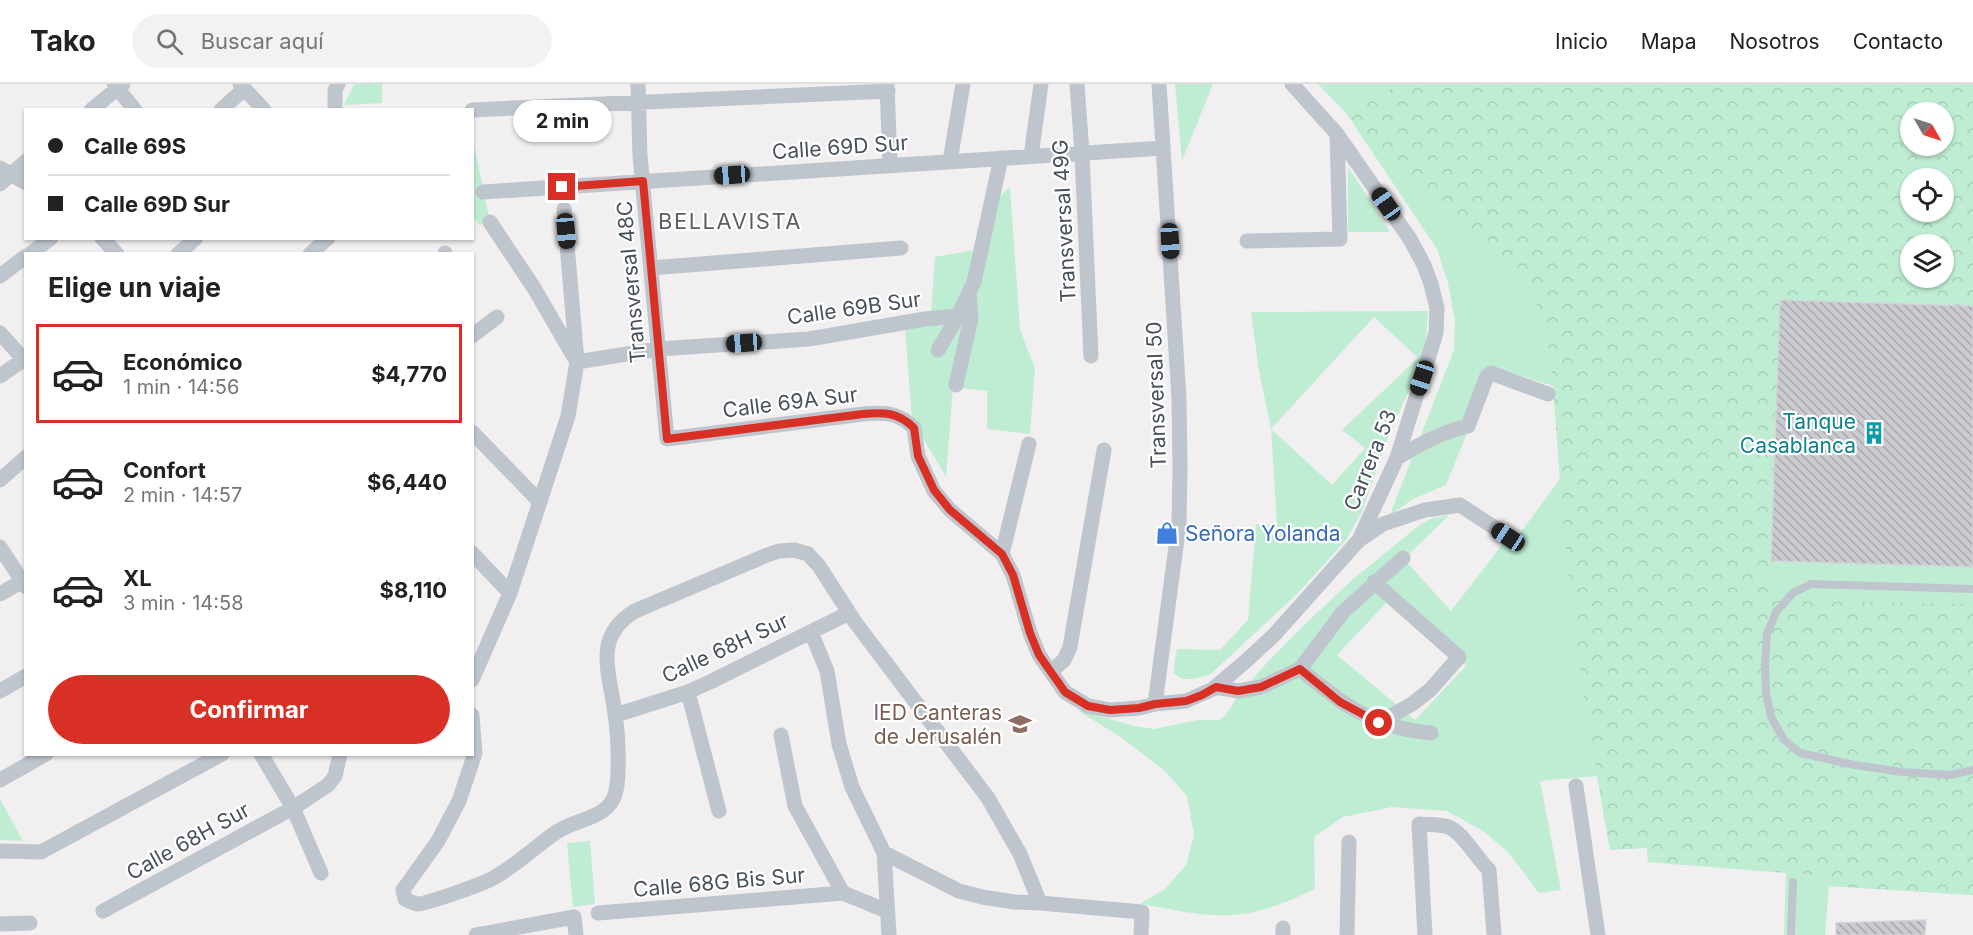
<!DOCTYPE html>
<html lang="es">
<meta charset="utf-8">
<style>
:root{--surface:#fff;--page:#f2f2f2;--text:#222;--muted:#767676;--line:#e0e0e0;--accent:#d93025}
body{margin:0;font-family:Inter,sans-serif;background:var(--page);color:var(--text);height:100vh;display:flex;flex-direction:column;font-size:22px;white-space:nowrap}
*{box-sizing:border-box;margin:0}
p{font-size:20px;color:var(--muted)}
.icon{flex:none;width:33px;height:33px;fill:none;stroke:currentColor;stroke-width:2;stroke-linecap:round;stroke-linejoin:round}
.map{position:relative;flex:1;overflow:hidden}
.panel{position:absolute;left:24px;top:168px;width:450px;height:504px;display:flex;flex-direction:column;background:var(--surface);border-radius:0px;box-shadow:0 2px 4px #0004}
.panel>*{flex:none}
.guide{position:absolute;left:24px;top:24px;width:450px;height:132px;border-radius:0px;box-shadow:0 2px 4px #0004;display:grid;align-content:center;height:132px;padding:0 24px;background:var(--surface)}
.needle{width:39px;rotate:129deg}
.buttons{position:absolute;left:1900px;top:18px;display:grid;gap:12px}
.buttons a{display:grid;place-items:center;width:54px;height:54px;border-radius:50%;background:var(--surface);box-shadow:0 2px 4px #0004;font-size:30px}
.end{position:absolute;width:27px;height:27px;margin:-14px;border:8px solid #d93025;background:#fff;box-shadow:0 0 0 3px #fff}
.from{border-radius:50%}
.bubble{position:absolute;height:42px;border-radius:21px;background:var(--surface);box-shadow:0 2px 4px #0004;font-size:20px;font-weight:700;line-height:42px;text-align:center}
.car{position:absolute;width:18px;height:36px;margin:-18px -9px;border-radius:8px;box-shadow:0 0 4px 2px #0007;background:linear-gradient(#222 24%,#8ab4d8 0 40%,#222 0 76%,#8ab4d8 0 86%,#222 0)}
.guide b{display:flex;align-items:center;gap:21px;height:57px;font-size:22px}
.guide b+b{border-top:2px solid var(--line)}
.guide i{width:15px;height:15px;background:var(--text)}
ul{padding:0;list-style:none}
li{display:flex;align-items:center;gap:18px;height:99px;margin:0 12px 9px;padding:0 12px;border:3px solid transparent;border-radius:0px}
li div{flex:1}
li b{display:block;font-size:22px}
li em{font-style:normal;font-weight:700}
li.selected{border-color:var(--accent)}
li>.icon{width:54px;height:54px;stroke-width:1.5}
h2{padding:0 24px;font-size:27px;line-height:72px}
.primary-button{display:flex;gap:12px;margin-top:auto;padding:12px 24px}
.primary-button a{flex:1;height:69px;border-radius:36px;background:var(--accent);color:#fff;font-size:24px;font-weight:700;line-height:69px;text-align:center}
header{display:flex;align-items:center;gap:36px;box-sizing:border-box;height:84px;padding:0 30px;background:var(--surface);border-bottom:2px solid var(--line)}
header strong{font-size:28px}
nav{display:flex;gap:33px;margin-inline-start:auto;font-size:21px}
.search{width:420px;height:54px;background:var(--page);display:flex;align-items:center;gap:15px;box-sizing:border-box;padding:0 21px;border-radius:33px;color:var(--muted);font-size:22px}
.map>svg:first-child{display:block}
.green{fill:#bfedd4;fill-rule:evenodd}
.forest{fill:url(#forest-crowns);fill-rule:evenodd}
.building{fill:url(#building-back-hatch);stroke:#d3d5da;stroke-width:1.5}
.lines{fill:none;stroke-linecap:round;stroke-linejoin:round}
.service{stroke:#bec5cd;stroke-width:8}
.minor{stroke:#bec5cd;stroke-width:15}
.route{stroke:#d93025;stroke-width:8}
.labels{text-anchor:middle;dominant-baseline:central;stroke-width:4.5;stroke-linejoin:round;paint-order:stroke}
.street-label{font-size:21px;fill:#48515c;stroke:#fff}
.culture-label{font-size:21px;fill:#0d838f;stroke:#fff;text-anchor:end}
.shop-label{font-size:21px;fill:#366cbe;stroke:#fff;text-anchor:start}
.education-label{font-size:21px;fill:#785e54;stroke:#fff;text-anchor:end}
.neighbourhood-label{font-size:22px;letter-spacing:1.5px;fill:#5c5f64;stroke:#fff}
</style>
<header>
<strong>Tako</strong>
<div class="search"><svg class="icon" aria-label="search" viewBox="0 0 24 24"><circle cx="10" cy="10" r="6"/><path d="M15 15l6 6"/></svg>Buscar aquí</div>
<nav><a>Inicio</a><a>Mapa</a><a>Nosotros</a><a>Contacto</a></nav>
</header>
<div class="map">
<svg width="1973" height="851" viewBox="0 0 1973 851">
<defs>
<pattern id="forest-crowns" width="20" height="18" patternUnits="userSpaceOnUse" patternTransform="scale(1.5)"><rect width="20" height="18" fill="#bfedd4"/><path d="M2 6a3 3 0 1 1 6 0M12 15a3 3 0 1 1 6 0" fill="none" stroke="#a6cdb8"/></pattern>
<pattern id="building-back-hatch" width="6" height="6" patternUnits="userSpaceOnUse" patternTransform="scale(1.5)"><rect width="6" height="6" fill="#c9cbd1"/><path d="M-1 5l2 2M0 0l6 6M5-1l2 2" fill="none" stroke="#a5a7ad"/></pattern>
</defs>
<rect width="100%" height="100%" fill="#f1efef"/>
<!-- green -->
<path class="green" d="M354,0H382V19L344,21Z
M1175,0H1213L1182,77Z
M1318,0H1973V811L1829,802L1825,851H1784L1786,789L1648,778L1647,763L1610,766L1597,692L1540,697L1561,806L1539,809L1508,768L1483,747L1447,727L1392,723L1343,733L1314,753L1315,805C1292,816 1267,827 1241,830C1208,835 1173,825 1140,820L1165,805L1186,781L1194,751L1187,712L1165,687L1122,654L1077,626L1135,642L1154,645L1198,636H1219L1225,632L1239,611L1262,584L1302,543L1352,496L1417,443L1432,434L1449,431L1404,475L1451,527L1508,453L1515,456L1560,395L1553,302L1494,283L1446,401L1411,416L1389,433L1454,266L1455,237L1448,199L1437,165L1346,29ZM1911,28H1944V62H1911ZM1911,94H1944V128H1911ZM1911,160H1944V194H1911ZM1389,516L1466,582L1415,636L1337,571Z
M472,51L490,138L479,141L473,132Z
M1348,83L1390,148H1348Z
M1010,103L1020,246L1035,284L1030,350L987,345V307L953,303L946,393L912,335L905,245L930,241L935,173L974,166C983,143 990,119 1010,103Z
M1428,227L1426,256L1420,282L1386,358L1362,428L1346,456L1298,509L1211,590L1194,595H1182L1174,589V581L1177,565L1220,566L1248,536L1256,440L1277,441L1271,345L1259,287L1251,228ZM1374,233L1418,274L1342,346L1365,364L1332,401L1271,345Z
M0,715L23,757L0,756Z
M590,757L595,820L573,823L567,759Z"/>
<!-- forest -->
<path class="forest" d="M1400,0H1973V222L1780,217L1771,517L1973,520V811L1829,802L1830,792L1648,778L1647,764L1610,766L1584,615L1565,462L1551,274L1537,221L1513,190L1435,117L1346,29ZM1911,28H1944V62H1911ZM1911,94H1944V128H1911ZM1911,160H1944V194H1911Z"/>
<!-- building -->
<path class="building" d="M1780,216L1973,222V483L1771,477Z
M1926,836L1925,851H1836V839Z"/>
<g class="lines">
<!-- service -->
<path class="service" d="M1973,505L1811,500L1793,509L1776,528L1767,550L1765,580L1766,609L1771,633L1784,656L1800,669L1855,681L1902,688L1950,691L1973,686
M1791,851L1793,798"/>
<!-- minor -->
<path class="minor" d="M114,0L135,26
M240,0L264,26
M638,0L640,72L667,355L863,330C884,328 898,328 914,344L918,372L934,407L950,426L1002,470L1013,491L1030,549L1039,571L1065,608L1088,622L1110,626L1139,624L1155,620L1186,617L1213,605L1246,577L1274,551L1359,456L1397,374L1436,249L1437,224L1431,200L1424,181L1410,155L1337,50L1292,0
M887,0L890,81
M1077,0L1082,69L1091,272
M91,26L123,0
M221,26L244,5
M335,26V6L338,0
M472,26L888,7
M1031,72L1041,0
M950,77L963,0
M0,84L26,99
M0,100L26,77
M483,108L1163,64
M490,138L534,204L574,273
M102,154L117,170
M1247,157L1340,155L1337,50
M30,170L51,154
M178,170L196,154
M310,170L328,154
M445,170V169
M651,184L901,164
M0,192L26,172
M0,249L26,278
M472,252L497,233
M938,266L958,232L974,198L1001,74
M577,278L658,265L809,255L925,235L958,232
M0,292L23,276
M956,301L971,234L969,209
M472,348L540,418
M1397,374C1420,360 1442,348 1468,342L1487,292L1491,289L1548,310
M0,396L26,373
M1359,456L1383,440L1425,426L1460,421L1515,457
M0,463L26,503
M472,469L510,509
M1002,470L1029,360
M1374,498L1459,573L1430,606L1412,620L1379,639
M0,510L21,498
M811,548L827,587L839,660L852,703L884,769L889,851
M1300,585L1343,528L1403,474
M1051,588L1064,576L1070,563L1104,366
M472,596L510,509L568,332L577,278L564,125
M1216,603L1238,607L1261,603L1300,585C1344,621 1372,644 1431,649
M0,607L26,592
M688,608L719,727
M1155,620L1179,440L1180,384L1179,314L1159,0
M472,631L475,669L459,717L438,757L403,806L405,815C409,817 413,819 417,820C427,820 486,799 495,793C518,780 537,761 558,747C578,734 610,735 616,707C620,688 618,649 615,630C610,589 592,553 635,527L767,471L779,467L794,466L808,470L819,482L855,538L988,714L1020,770L1040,819
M616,631L688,608L712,597L849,529
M781,651L795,722L843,809
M261,670L293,724L321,789
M0,696L46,670
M1576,702L1598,851
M0,767L41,768L222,670
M884,769L959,807L982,813L1014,818L1040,819L1142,828L1141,851
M103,827L293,724L328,701L335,692L340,670
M598,829L843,809L887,827
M0,840L30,839
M476,851L574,833L576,851
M1283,851V844
M1347,851L1349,758
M1425,851L1419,740C1428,741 1440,740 1448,743C1462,747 1477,775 1489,786L1494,851"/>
</g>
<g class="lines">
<!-- route -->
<path class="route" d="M562,103L643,97L667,355L863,330C884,328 898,328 914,344L918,372L934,406L950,426L1002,470L1013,491L1030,549L1039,571L1065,608L1088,622L1110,626L1139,624L1155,620L1186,617L1202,611L1216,603L1238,607L1261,603L1300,585L1340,618L1379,639"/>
</g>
<!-- icons -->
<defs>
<g id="building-bare" transform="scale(1.8)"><path d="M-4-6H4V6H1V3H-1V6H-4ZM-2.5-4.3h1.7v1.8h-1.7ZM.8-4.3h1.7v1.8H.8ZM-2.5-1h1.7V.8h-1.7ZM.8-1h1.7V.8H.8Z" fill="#0f9aa8" stroke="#fff" stroke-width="2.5" paint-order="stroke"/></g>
<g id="shop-bare" transform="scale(1.8)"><path d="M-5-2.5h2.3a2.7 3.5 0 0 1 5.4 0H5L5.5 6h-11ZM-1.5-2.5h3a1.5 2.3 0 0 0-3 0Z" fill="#3f7fe0" stroke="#fff" stroke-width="2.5" paint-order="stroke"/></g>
<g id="school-bare" transform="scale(1.8)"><path d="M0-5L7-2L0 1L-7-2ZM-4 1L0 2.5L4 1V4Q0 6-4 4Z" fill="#8d6e63" stroke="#fff" stroke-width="2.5" paint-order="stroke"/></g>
</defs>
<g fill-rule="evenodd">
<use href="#building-bare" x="1874" y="349"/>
<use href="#shop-bare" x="1167" y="449"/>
<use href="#school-bare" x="1020" y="640"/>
</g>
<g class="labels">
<!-- street labels -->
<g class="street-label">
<text transform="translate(840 63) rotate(-4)">Calle 69D Sur</text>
<text transform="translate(1064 137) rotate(-93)">Transversal 49G</text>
<text transform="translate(631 198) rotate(-95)">Transversal 48C</text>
<text transform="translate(854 224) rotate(-8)">Calle 69B Sur</text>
<text transform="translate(1156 311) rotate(-92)">Transversal 50</text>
<text transform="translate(790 318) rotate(-7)">Calle 69A Sur</text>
<text transform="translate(1370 376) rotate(-68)">Carrera 53</text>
<text transform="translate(725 564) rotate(-25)">Calle 68H Sur</text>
<text transform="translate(188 757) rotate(-29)">Calle 68H Sur</text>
<text transform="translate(719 798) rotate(-5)">Calle 68G Bis Sur</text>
</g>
<!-- culture labels -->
<g class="culture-label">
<text x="1856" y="337">Tanque<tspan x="1856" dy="24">Casablanca</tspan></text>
</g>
<!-- shop labels -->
<g class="shop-label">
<text x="1185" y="449">Señora Yolanda</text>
</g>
<!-- education labels -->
<g class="education-label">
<text x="1002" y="628">IED Canteras<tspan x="1002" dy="24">de Jerusalén</tspan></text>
</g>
<!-- neighbourhood labels -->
<g class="neighbourhood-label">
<text x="730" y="137">BELLAVISTA</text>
</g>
</g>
</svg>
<div class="buttons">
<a><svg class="needle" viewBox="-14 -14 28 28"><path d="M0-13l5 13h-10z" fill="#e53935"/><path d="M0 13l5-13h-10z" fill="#767676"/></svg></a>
<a><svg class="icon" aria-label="locate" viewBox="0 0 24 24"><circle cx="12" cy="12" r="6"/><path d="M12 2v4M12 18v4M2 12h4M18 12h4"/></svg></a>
<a><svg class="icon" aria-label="layers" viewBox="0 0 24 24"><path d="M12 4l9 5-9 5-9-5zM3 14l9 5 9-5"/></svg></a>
</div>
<i class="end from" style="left:1379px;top:639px"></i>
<i class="end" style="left:562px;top:103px"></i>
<div class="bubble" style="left:513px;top:16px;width:99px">2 min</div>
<i class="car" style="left:732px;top:91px;rotate:266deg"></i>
<i class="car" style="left:1386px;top:120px;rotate:325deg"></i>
<i class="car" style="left:566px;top:147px;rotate:175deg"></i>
<i class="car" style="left:1170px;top:157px;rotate:177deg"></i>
<i class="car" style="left:744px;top:259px;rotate:266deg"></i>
<i class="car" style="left:1422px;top:294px;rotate:198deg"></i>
<i class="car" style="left:1508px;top:453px;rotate:303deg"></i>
<div class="guide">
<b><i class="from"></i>Calle 69S</b>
<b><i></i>Calle 69D Sur</b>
</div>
<section class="panel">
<h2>Elige un viaje</h2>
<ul>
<li class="selected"><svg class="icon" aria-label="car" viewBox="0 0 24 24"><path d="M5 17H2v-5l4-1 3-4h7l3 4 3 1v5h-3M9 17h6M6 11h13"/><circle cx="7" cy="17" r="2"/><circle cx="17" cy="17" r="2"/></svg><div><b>Económico</b><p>1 min · 14:56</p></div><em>$4,770</em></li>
<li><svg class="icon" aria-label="car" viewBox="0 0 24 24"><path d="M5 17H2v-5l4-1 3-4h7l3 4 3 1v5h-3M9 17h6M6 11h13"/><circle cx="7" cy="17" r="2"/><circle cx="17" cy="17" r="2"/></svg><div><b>Confort</b><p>2 min · 14:57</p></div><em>$6,440</em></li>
<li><svg class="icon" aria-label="car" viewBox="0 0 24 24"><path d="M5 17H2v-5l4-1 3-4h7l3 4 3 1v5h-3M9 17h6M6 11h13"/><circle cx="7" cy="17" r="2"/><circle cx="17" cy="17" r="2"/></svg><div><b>XL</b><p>3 min · 14:58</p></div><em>$8,110</em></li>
</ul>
<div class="primary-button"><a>Confirmar</a></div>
</section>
</div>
